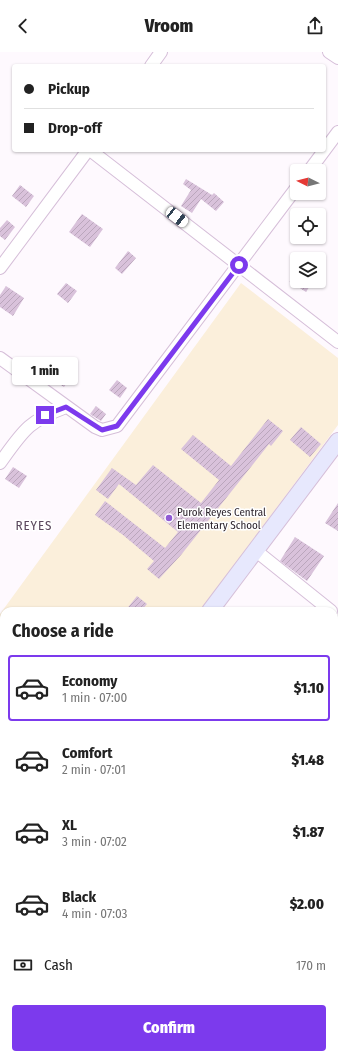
<!DOCTYPE html>
<meta charset="utf-8">
<style>
:root{--surface:#fff;--page:#f6f6f6;--text:#222;--muted:#767676;--line:#e0e0e0;--accent:#7c3aed}
body{margin:0;font-family:"Fira Sans Condensed",sans-serif;background:var(--page);color:var(--text);height:100vh;display:flex;flex-direction:column;font-size:15px;white-space:nowrap}
*{box-sizing:border-box;margin:0}
p{font-size:13px;color:var(--muted)}
.icon{flex:none;width:22px;height:22px;fill:none;stroke:currentColor;stroke-width:2;stroke-linecap:round;stroke-linejoin:round}
.map{position:relative;flex:1;overflow:hidden}
.details{position:absolute;left:0px;top:555px;width:338px;height:452px;display:flex;flex-direction:column;background:var(--surface);border-radius:12px 12px 0 0;box-shadow:0 1px 3px #0004}
.details>*{flex:none}
.hud{position:absolute;left:12px;top:12px;width:314px;height:88px;border-radius:4px;box-shadow:0 1px 3px #0004;display:grid;align-content:center;height:88px;padding:0 12px;background:var(--surface)}
.needle{width:26px;rotate:276deg}
.fabs{position:absolute;left:290px;top:112px;display:grid;gap:8px}
.fabs a{display:grid;place-items:center;width:36px;height:36px;border-radius:4px;background:var(--surface);box-shadow:0 1px 3px #0004;font-size:20px}
.end{position:absolute;width:18px;height:18px;margin:-9px;border:5px solid #7c3aed;background:#fff;box-shadow:0 0 0 2px #fff}
.from{border-radius:50%}
.bubble{position:absolute;height:28px;border-radius:4px;background:var(--surface);box-shadow:0 1px 3px #0004;font-size:13px;font-weight:800;line-height:28px;text-align:center}
.car{position:absolute;width:12px;height:24px;margin:-12px -6px;border-radius:5px;box-shadow:0 0 3px 1px #0007;background:linear-gradient(#fff 24%,#345 0 40%,#fff 0 76%,#345 0 86%,#fff 0)}
.hud b{display:flex;align-items:center;gap:14px;height:38px;font-size:15px}
.hud b+b{border-top:1px solid var(--line)}
.hud i{width:10px;height:10px;background:var(--text)}
ul{padding:0;list-style:none}
li{display:flex;align-items:center;gap:12px;height:66px;margin:0 8px 6px;padding:0 4px;border:2px solid transparent;border-radius:4px}
li div{flex:1}
li b{display:block;font-size:15px}
li em{font-style:normal;font-weight:800}
li.current{border-color:var(--accent)}
li>.icon{width:36px;height:36px;stroke-width:1.5}
h2{padding:0 12px;font-size:18px;line-height:48px}
.pay{display:flex;align-items:center;gap:10px;height:44px;padding:0 12px;font-size:15px}
.pay p{margin-inline-start:auto}
.primary-button{display:flex;gap:8px;margin-top:auto;padding:8px 12px}
.primary-button a{flex:1;height:46px;border-radius:4px;background:var(--accent);color:#fff;font-size:16px;font-weight:800;line-height:46px;text-align:center}
header{display:flex;justify-content:space-between;align-items:center;height:52px;padding:0 12px;background:var(--surface);font-size:18px;font-weight:800}
.map>svg:first-child{display:block}
.education{fill:#fbefdb}
.building{fill:url(#building-hatch)}
.lines{fill:none;stroke-linecap:round;stroke-linejoin:round}
.minor-casing{stroke:#d6bfd9;stroke-width:14}
.secondary-casing{stroke:#d6bfd9;stroke-width:18}
.minor{stroke:#fff;stroke-width:12}
.secondary{stroke:#e7e8fd;stroke-width:16}
.route{stroke:#7c3aed;stroke-width:5}
.poi-dot{fill:#905bd4;stroke:#fff;stroke-width:1.5}
.labels{text-anchor:middle;dominant-baseline:central;stroke-width:3;stroke-linejoin:round;paint-order:stroke}
.poi-label{font-size:11px;fill:#271e27;stroke:#fff;text-anchor:start}
.quarter-label{font-size:13px;letter-spacing:1px;fill:#5b485d;stroke:#fff}
</style>
<header><svg class="icon" aria-label="back" viewBox="0 0 24 24"><path d="M15 5l-7 7 7 7"/></svg>Vroom<svg class="icon" aria-label="share" viewBox="0 0 24 24"><path d="M12 15V3M7 8l5-5 5 5M5 13v7h14v-7"/></svg></header>
<div class="map">
<svg width="338" height="1007" viewBox="0 0 338 1007">
<defs>
<pattern id="building-hatch" width="6" height="6" patternUnits="userSpaceOnUse"><rect width="6" height="6" fill="#d9c2db"/><path d="M-1 1l2-2M0 6l6-6M5 7l2-2" fill="none" stroke="#baa6bc"/></pattern>
</defs>
<rect width="100%" height="100%" fill="#fef9fe"/>
<!-- education -->
<path class="education" d="M241,231L338,306V373L200,559H4V578L0,575V562Z"/>
<!-- building -->
<path class="building" d="M186,127L212,143L214,141L224,150L216,159L201,147L192,161L181,154L191,138L183,132Z
M20,133L34,144L26,155L12,144Z
M82,162L103,177L90,195L69,180Z
M7,168L15,175L5,188L0,184V176Z
M128,199L136,206L122,222L115,216Z
M289,229H313L306,240Z
M66,231L77,239L68,251L57,242Z
M6,234L24,246L13,264L0,255V243Z
M58,315L71,325L64,335L50,326Z
M117,328L127,336L120,346L109,338Z
M96,354L106,362L101,369L90,362Z
M268,367L283,379L271,394L269,392L181,503L159,527L147,517L154,509L123,483L95,463L105,449L165,496L178,480L119,432L108,447L96,438L112,416L136,433L153,413L201,451L219,428L181,397L193,383L231,414Z
M301,375L321,392L310,405L290,388Z
M13,415L27,424L19,436L5,427Z
M338,451V479L325,471Z
M295,485L324,504L307,529L280,509Z
M137,544L147,552L141,559H125Z"/>
<g class="lines">
<!-- minor casing -->
<g class="minor-casing">
<path id="minor" d="M329,0L338,6
M151,14L161,0
M90,98L338,290
M309,119L338,80
M0,216L88,98
M0,306L95,375L102,378L117,374L297,135
M0,411C23,379 28,369 66,355
M255,498L331,559
M0,586L4,589
M334,720L338,714
M0,861L4,865
M174,1003L179,1007"/>
</g>
<!-- secondary casing -->
<g class="secondary-casing">
<path id="secondary" d="M210,559L338,389
M0,841L4,836"/>
</g>
<!-- minor -->
<use href="#minor" class="minor"/>
<!-- secondary -->
<use href="#secondary" class="secondary"/>
</g>
<g class="lines">
<!-- route -->
<path class="route" d="M45,363L66,355L102,378L117,374L239,213"/>
</g>
<!-- markers -->
<circle class="poi-dot" cx="169" cy="466" r="4"/>
<g class="labels">
<!-- poi labels -->
<g class="poi-label">
<text x="177" y="460">Purok Reyes Central<tspan x="177" dy="13">Elementary School</tspan></text>
</g>
<!-- quarter labels -->
<g class="quarter-label">
<text x="34" y="473">REYES</text>
</g>
</g>
</svg>
<div class="fabs">
<a><svg class="needle" viewBox="-14 -14 28 28"><path d="M0-13l5 13h-10z" fill="#e53935"/><path d="M0 13l5-13h-10z" fill="#767676"/></svg></a>
<a><svg class="icon" aria-label="locate" viewBox="0 0 24 24"><circle cx="12" cy="12" r="6"/><path d="M12 2v4M12 18v4M2 12h4M18 12h4"/></svg></a>
<a><svg class="icon" aria-label="layers" viewBox="0 0 24 24"><path d="M12 4l9 5-9 5-9-5zM3 14l9 5 9-5"/></svg></a>
</div>
<i class="end from" style="left:239px;top:213px"></i>
<i class="end" style="left:45px;top:363px"></i>
<div class="bubble" style="left:12px;top:305px;width:66px">1 min</div>
<i class="car" style="left:177px;top:165px;rotate:128deg"></i>
<div class="hud">
<b><i class="from"></i>Pickup</b>
<b><i></i>Drop-off</b>
</div>
<section class="details">
<h2>Choose a ride</h2>
<ul>
<li class="current"><svg class="icon" aria-label="car" viewBox="0 0 24 24"><path d="M5 17H2v-5l4-1 3-4h7l3 4 3 1v5h-3M9 17h6M6 11h13"/><circle cx="7" cy="17" r="2"/><circle cx="17" cy="17" r="2"/></svg><div><b>Economy</b><p>1 min · 07:00</p></div><em>$1.10</em></li>
<li><svg class="icon" aria-label="car" viewBox="0 0 24 24"><path d="M5 17H2v-5l4-1 3-4h7l3 4 3 1v5h-3M9 17h6M6 11h13"/><circle cx="7" cy="17" r="2"/><circle cx="17" cy="17" r="2"/></svg><div><b>Comfort</b><p>2 min · 07:01</p></div><em>$1.48</em></li>
<li><svg class="icon" aria-label="car" viewBox="0 0 24 24"><path d="M5 17H2v-5l4-1 3-4h7l3 4 3 1v5h-3M9 17h6M6 11h13"/><circle cx="7" cy="17" r="2"/><circle cx="17" cy="17" r="2"/></svg><div><b>XL</b><p>3 min · 07:02</p></div><em>$1.87</em></li>
<li><svg class="icon" aria-label="car" viewBox="0 0 24 24"><path d="M5 17H2v-5l4-1 3-4h7l3 4 3 1v5h-3M9 17h6M6 11h13"/><circle cx="7" cy="17" r="2"/><circle cx="17" cy="17" r="2"/></svg><div><b>Black</b><p>4 min · 07:03</p></div><em>$2.00</em></li>
</ul>
<div class="pay"><svg class="icon" aria-label="cash" viewBox="0 0 24 24"><path d="M3 7h18v10H3z"/><circle cx="12" cy="12" r="2"/></svg>Cash<p>170 m</p></div>
<div class="primary-button"><a>Confirm</a></div>
</section>
</div>
